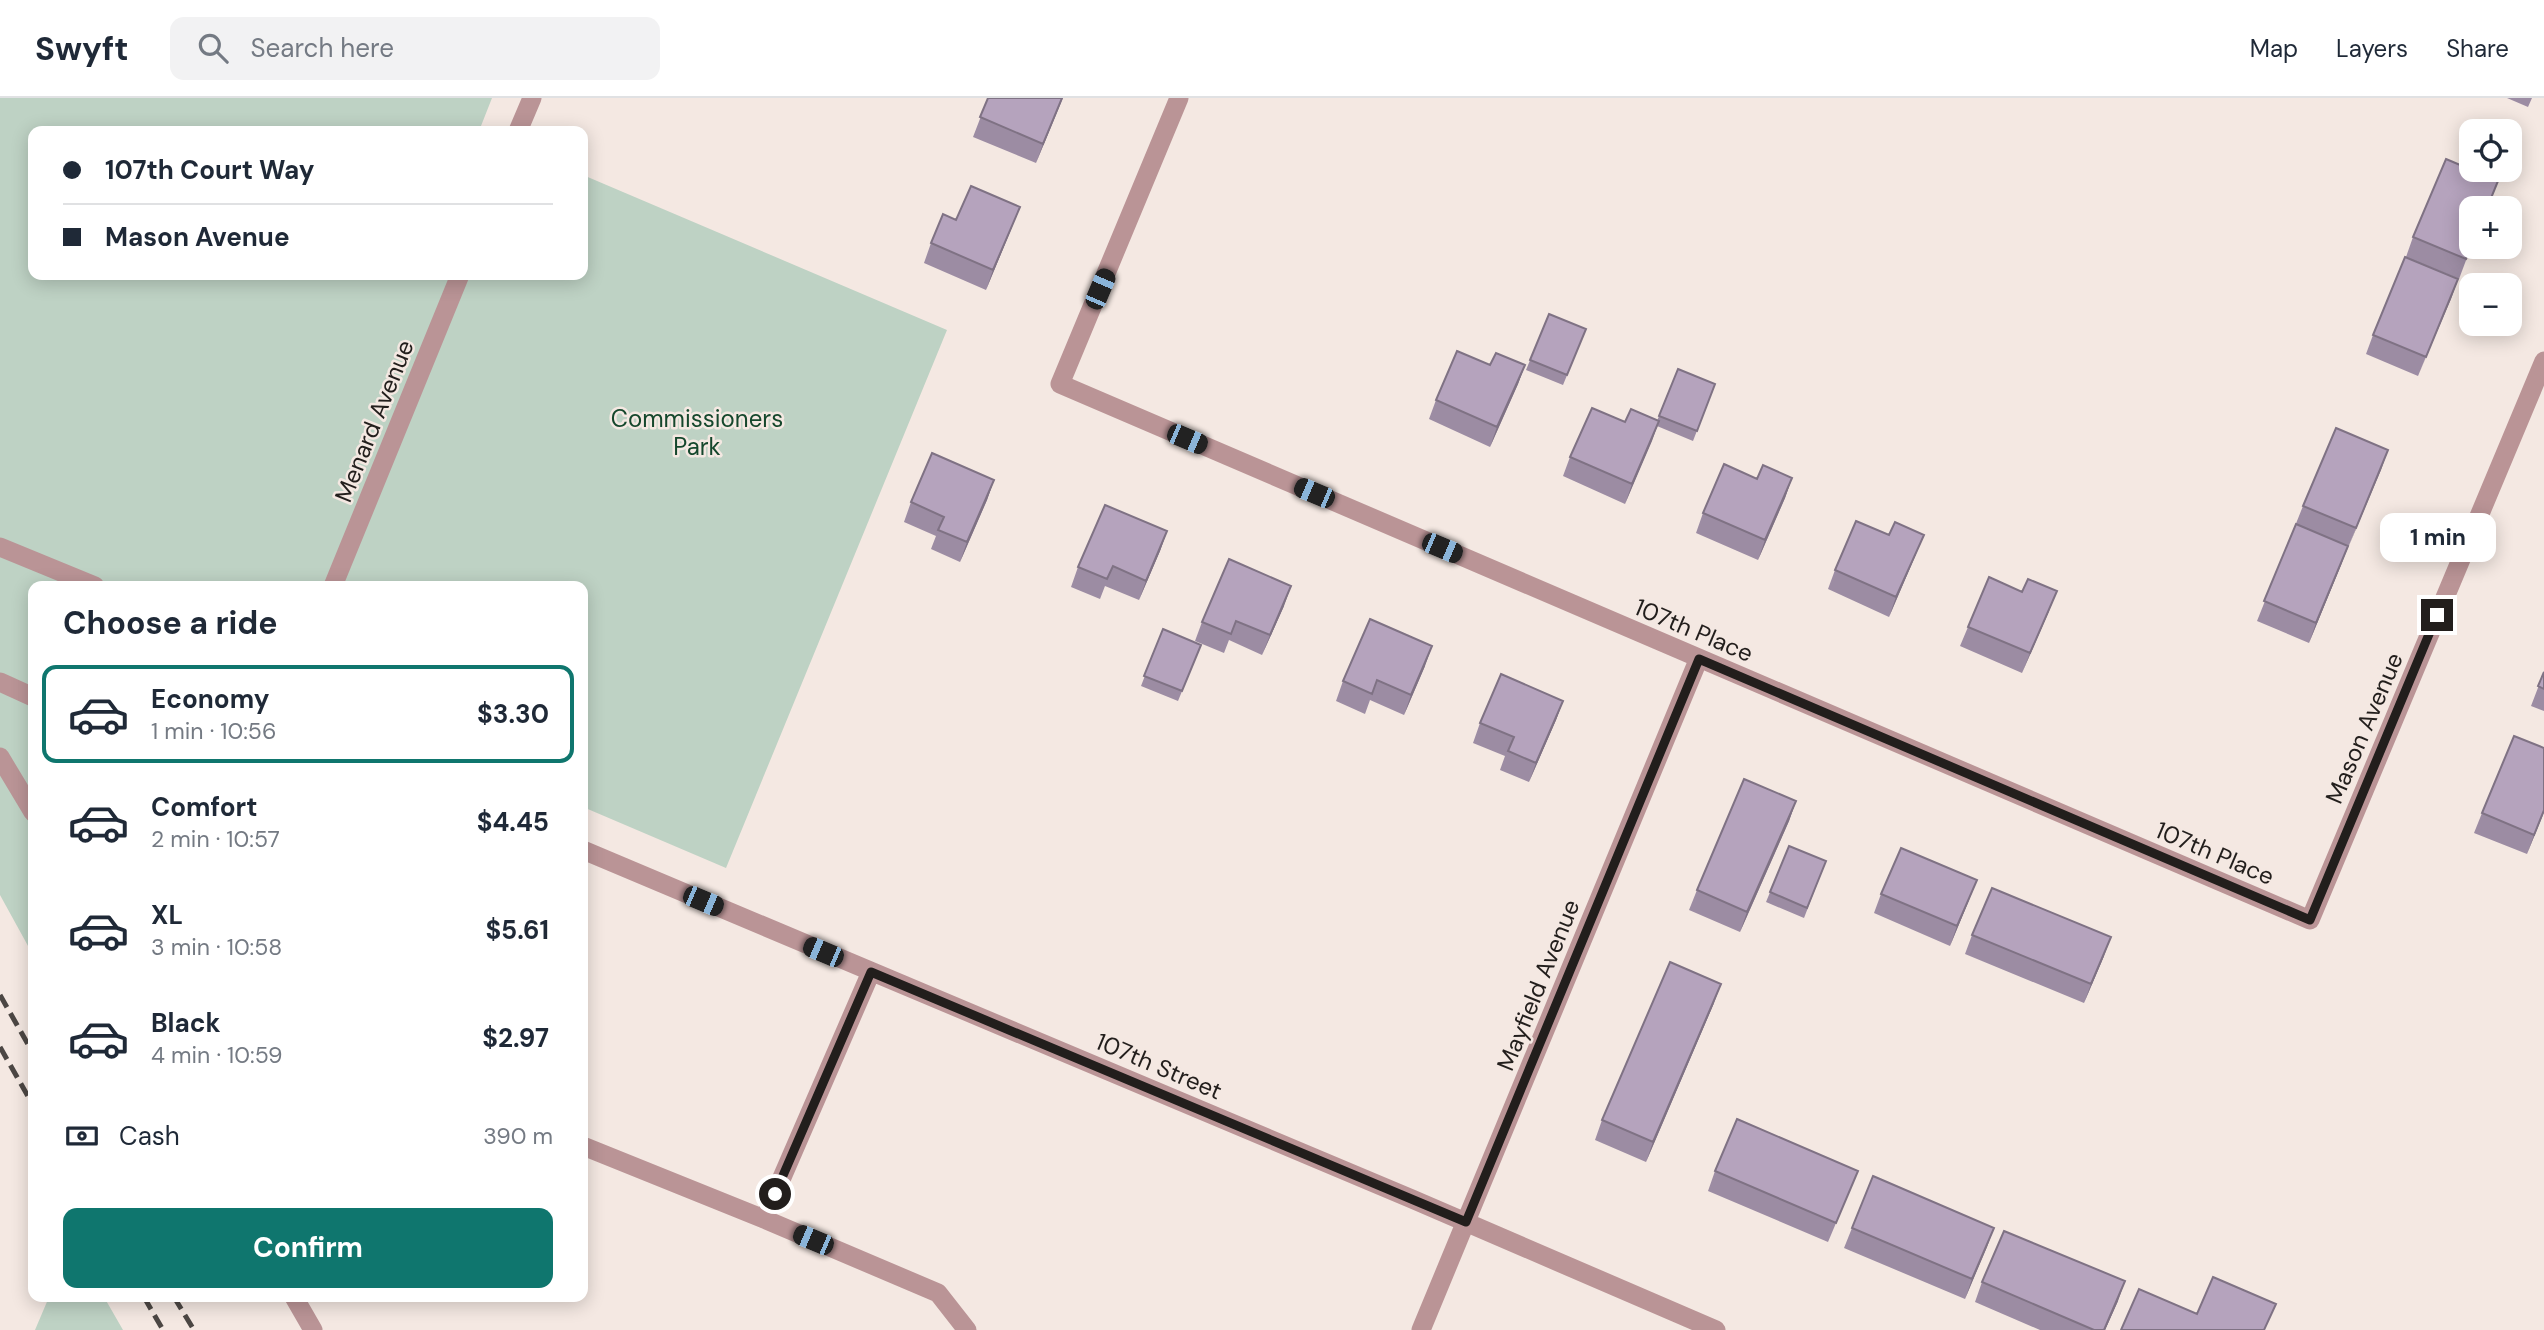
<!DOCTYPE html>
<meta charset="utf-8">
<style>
:root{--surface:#fff;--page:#f2f2f3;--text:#1f2937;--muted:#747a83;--line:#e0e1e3;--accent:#0f766e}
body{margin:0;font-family:"DM Sans",sans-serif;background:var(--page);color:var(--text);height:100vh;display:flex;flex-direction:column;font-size:26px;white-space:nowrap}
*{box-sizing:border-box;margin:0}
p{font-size:23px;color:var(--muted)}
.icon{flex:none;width:38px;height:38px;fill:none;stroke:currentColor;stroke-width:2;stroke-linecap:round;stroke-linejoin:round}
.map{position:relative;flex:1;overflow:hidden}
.drawer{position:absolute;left:28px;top:483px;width:560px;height:721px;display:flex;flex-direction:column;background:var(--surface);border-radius:14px;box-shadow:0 4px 18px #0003}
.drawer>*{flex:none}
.banner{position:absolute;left:28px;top:28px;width:560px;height:154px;border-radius:14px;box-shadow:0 4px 18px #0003;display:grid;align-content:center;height:154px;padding:0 35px;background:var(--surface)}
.controls{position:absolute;left:2459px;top:21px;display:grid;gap:14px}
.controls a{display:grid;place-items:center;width:63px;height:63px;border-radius:14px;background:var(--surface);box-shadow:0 4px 18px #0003;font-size:35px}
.end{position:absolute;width:32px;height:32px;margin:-16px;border:9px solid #221e1c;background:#fff;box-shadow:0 0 0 4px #fff}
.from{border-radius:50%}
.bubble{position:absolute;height:49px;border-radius:14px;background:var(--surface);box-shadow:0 4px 18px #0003;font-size:23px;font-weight:700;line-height:49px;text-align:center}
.car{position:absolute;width:21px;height:42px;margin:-21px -10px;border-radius:9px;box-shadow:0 0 5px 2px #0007;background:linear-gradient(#222 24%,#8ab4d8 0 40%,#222 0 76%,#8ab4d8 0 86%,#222 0)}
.banner b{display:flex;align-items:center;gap:24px;height:66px;font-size:26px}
.banner b+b{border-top:2px solid var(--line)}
.banner i{width:18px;height:18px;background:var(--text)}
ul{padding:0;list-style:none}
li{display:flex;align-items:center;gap:21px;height:98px;margin:0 14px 10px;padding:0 21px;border:4px solid transparent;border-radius:14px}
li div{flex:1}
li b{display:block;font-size:26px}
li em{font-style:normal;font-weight:700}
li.selected{border-color:var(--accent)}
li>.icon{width:63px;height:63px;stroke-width:1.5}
h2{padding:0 35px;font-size:32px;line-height:84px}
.pay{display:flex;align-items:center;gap:18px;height:77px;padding:0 35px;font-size:26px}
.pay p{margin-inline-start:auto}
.primary-button{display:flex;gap:14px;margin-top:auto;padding:14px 35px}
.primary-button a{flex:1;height:80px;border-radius:14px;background:var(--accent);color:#fff;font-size:28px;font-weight:700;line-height:80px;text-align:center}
header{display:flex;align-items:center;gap:42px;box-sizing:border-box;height:98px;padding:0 35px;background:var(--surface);border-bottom:2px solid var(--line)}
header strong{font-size:33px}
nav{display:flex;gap:38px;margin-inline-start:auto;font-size:24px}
.search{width:490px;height:63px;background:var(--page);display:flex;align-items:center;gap:18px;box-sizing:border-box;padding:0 24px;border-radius:14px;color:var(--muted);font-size:26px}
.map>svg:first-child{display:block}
.green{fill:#bed2c4}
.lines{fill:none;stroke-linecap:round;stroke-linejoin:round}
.service{stroke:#ba9496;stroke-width:19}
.minor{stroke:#ba9496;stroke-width:19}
.rail{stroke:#4c4744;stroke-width:5;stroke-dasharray:14 7;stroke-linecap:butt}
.wall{fill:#9c8ca3}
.shaded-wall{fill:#7f7284}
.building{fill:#b5a3bd;stroke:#7f7284;stroke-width:2}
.route{stroke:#221e1c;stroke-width:9}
.labels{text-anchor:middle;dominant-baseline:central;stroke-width:5;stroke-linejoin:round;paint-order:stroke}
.park-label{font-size:24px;fill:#15472c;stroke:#f4e8e2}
.street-label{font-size:24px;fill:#221e1c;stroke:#f4e8e2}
</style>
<header>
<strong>Swyft</strong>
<div class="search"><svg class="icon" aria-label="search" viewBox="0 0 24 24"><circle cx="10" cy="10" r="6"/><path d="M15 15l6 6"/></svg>Search here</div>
<nav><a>Map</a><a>Layers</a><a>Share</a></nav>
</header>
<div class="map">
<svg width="2544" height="1232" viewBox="0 0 2544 1232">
<rect width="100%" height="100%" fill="#f4e8e2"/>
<!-- green -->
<path class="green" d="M0,0H492L479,33H33V177H583V77L947,232L726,770L583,709V488H33V857L0,797Z
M49,1199H104L123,1232H35Z"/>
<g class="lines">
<!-- service -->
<path class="service" d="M0,449L95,488
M0,584L33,599
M0,659L33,714"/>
<!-- minor -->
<path class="minor" d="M1179,0L1060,286L2310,822L2544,263
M518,33L532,0
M333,488L460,177
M583,752L1412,1101L1716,1232
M583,1048L764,1121L938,1195L967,1232
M764,1121L871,874
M294,1199L313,1232
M1421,1232L1699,560"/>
<!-- rail -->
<path class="rail" d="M0,897L33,955
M0,949L33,1007
M144,1199L163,1232
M174,1199L194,1232"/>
</g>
<!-- wall -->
<path class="wall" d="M988,0H1063L1036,65L973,39Z
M2507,0H2532L2528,9Z
M2498,83L2488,110H2471V149L2459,181L2406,159L2413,139Z
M956,122L1012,129L986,192L924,165L931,145Z
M2458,181L2418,278L2366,256L2373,237Z
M1549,216L1586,231L1563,287L1526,272Z
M1490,267H1525L1518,286L1490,349L1429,321L1436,302Z
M1678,271L1715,286L1693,343L1657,328L1625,406L1563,378L1570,359L1625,324L1657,323Z
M2388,352L2309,545L2257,523L2303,408Z
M1792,380L1785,400L1758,462L1696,435L1703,415L1757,381Z
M994,382L987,402L960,464L931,451L936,438L904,424L911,404Z
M1167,433L1160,453L1139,502L1105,488L1100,501L1071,489L1078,469Z
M1916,456L1889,519L1828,491L1835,472Z
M2022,494L2049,513L2022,575L1960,548L1968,529Z
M1284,508L1262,557L1229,542L1224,555L1195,543L1202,524Z
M1163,531L1201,547L1178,603L1141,588Z
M1425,568L1404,617L1370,602L1365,616L1336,603L1343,583Z
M2544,574V613L2531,608Z
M1563,603L1556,622L1529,684L1500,672L1505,658L1473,645L1480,625Z
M1796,703L1789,723L1740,834L1689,812L1697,792Z
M2544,714L2527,756L2474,735L2482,715Z
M1789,748L1826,763L1804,820L1766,804Z
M1881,796L1969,802L1950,848L1874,815Z
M1972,837L2104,858L2084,905L1965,856Z
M1714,905L1646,1064L1595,1042L1602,1022Z
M1715,1073L1850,1092L1828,1144L1708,1093Z
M1852,1130H1994L1965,1201L1844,1150Z
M1982,1184L2118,1203L2105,1232H2040L1975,1204Z"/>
<!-- shaded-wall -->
<path class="shaded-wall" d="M1062,0L1061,4L1036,65L1043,46Z
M1020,109L1012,129L986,192L993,172Z
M2458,181L2451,201L2418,278L2426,259Z
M1525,267L1518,286L1490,349L1497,329Z
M1659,323L1652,343L1625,406L1632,386Z
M2388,352L2381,372L2348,450L2356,430Z
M1792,380L1785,400L1758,462L1765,442Z
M994,382L987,402L960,464L967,444Z
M1167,433L1160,453L1139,502L1146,483Z
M1924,437L1916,456L1889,519L1896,499Z
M2348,448L2341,467L2309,545L2316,525Z
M1291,488L1284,508L1262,557L1270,537Z
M2057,493L2049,513L2022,575L2030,555Z
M1432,548L1425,568L1404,617L1411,597Z
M1563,603L1556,622L1529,684L1536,665Z
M1796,703L1789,723L1740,834L1747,814Z
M2544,712V714L2527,756L2534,737Z
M1977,782L1969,802L1950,848L1957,828Z
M2111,839L2104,858L2084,905L2091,886Z
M1721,886L1714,905L1646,1064L1653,1044Z
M1994,1130L1987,1149L1965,1201L1972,1181Z
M2125,1183L2118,1203L2105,1232H2104Z"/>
<!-- building -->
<path class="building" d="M988,0H1062L1043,46L980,19Z
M2446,61L2498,83L2487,110H2471V149L2466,161L2413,139Z
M971,88L1020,109L993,172L931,145L943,116L956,122Z
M2405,159L2458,181L2426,259L2373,237Z
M1549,216L1586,231L1567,277L1530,262Z
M1457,253L1490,267L1496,255L1525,267L1497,329L1436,302Z
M1678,271L1715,286L1697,333L1659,318Z
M1592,310L1625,324L1631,311L1659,323L1632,386L1570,359Z
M2336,330L2388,352L2356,430L2303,408Z
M932,355L994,382L967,444L938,432L944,419L911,404Z
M1724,366L1757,381L1763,367L1792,380L1765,442L1703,415Z
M1105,407L1167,433L1146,483L1113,468L1107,481L1078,469Z
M1856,423L1889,437L1895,424L1924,437L1896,499L1835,472Z
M2296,426L2348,448L2316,525L2264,503Z
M1229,461L1291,488L1270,537L1236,523L1231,536L1202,524Z
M1989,479L2022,494L2028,481L2057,493L2030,555L1968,529Z
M1370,521L1432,548L1411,597L1377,582L1372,596L1343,583Z
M1163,531L1201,547L1182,593L1144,578Z
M2544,574V591L2538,588Z
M1501,576L1563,603L1536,665L1508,653L1514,639L1480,625Z
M2514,638L2544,650V712L2534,737L2482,715Z
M1744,681L1796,703L1747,814L1697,792Z
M1789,748L1826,763L1807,810L1770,794Z
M1901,750L1977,782L1957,828L1881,796Z
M1992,790L2111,839L2091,886L1972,837Z
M1670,864L1721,886L1653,1044L1602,1022Z
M1737,1021L1858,1073L1836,1125L1715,1073Z
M1873,1078L1994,1130L1972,1181L1852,1130Z
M2004,1133L2125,1183L2104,1232H2094L1982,1184Z
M2213,1179L2276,1206L2264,1232H2121L2139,1191L2197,1216Z"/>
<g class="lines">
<!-- route -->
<path class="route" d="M775,1096L871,874L1466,1124L1699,561L2310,822L2437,517"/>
</g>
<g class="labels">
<!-- park labels -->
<g class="park-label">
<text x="697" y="320">Commissioners<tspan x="697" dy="28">Park</tspan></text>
</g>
<!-- street labels -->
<g class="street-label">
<text transform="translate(374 323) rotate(-68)">Menard Avenue</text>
<text transform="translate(1694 532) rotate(23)">107th Place</text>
<text transform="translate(2364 630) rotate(-67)">Mason Avenue</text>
<text transform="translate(2215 755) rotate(23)">107th Place</text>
<text transform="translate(1538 887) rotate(-68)">Mayfield Avenue</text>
<text transform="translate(1159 968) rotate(23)">107th Street</text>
</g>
</g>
</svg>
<div class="controls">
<a><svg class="icon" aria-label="locate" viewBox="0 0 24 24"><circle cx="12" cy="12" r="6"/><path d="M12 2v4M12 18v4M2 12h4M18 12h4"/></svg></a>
<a>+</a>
<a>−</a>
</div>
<i class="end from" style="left:775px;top:1096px"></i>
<i class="end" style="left:2437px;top:517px"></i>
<div class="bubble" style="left:2380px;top:415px;width:116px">1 min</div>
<i class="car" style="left:1100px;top:191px;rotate:23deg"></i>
<i class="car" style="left:1187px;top:341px;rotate:113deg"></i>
<i class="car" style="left:1314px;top:395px;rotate:293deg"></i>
<i class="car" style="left:1442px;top:450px;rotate:113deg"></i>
<i class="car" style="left:703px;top:803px;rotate:113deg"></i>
<i class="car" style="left:823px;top:854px;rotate:293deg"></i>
<i class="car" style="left:813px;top:1142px;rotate:293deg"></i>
<div class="banner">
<b><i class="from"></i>107th Court Way</b>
<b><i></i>Mason Avenue</b>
</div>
<section class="drawer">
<h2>Choose a ride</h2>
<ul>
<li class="selected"><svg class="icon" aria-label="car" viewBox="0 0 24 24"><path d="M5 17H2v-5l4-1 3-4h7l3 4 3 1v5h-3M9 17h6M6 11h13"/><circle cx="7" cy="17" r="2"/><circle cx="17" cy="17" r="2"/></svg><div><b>Economy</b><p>1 min · 10:56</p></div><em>$3.30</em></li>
<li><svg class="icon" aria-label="car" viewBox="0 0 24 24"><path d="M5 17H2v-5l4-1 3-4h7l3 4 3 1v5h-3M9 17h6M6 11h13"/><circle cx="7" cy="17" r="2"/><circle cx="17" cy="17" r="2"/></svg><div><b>Comfort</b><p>2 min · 10:57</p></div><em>$4.45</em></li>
<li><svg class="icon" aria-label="car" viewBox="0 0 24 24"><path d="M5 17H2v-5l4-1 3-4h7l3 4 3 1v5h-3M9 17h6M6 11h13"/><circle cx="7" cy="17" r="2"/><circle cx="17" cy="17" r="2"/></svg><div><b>XL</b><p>3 min · 10:58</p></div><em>$5.61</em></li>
<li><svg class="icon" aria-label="car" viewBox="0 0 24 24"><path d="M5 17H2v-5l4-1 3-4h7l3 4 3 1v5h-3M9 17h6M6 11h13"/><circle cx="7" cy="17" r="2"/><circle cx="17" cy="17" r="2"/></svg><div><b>Black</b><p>4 min · 10:59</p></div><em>$2.97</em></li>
</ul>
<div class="pay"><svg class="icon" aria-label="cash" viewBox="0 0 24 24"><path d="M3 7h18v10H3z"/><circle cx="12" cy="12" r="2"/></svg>Cash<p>390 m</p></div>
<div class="primary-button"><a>Confirm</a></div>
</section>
</div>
